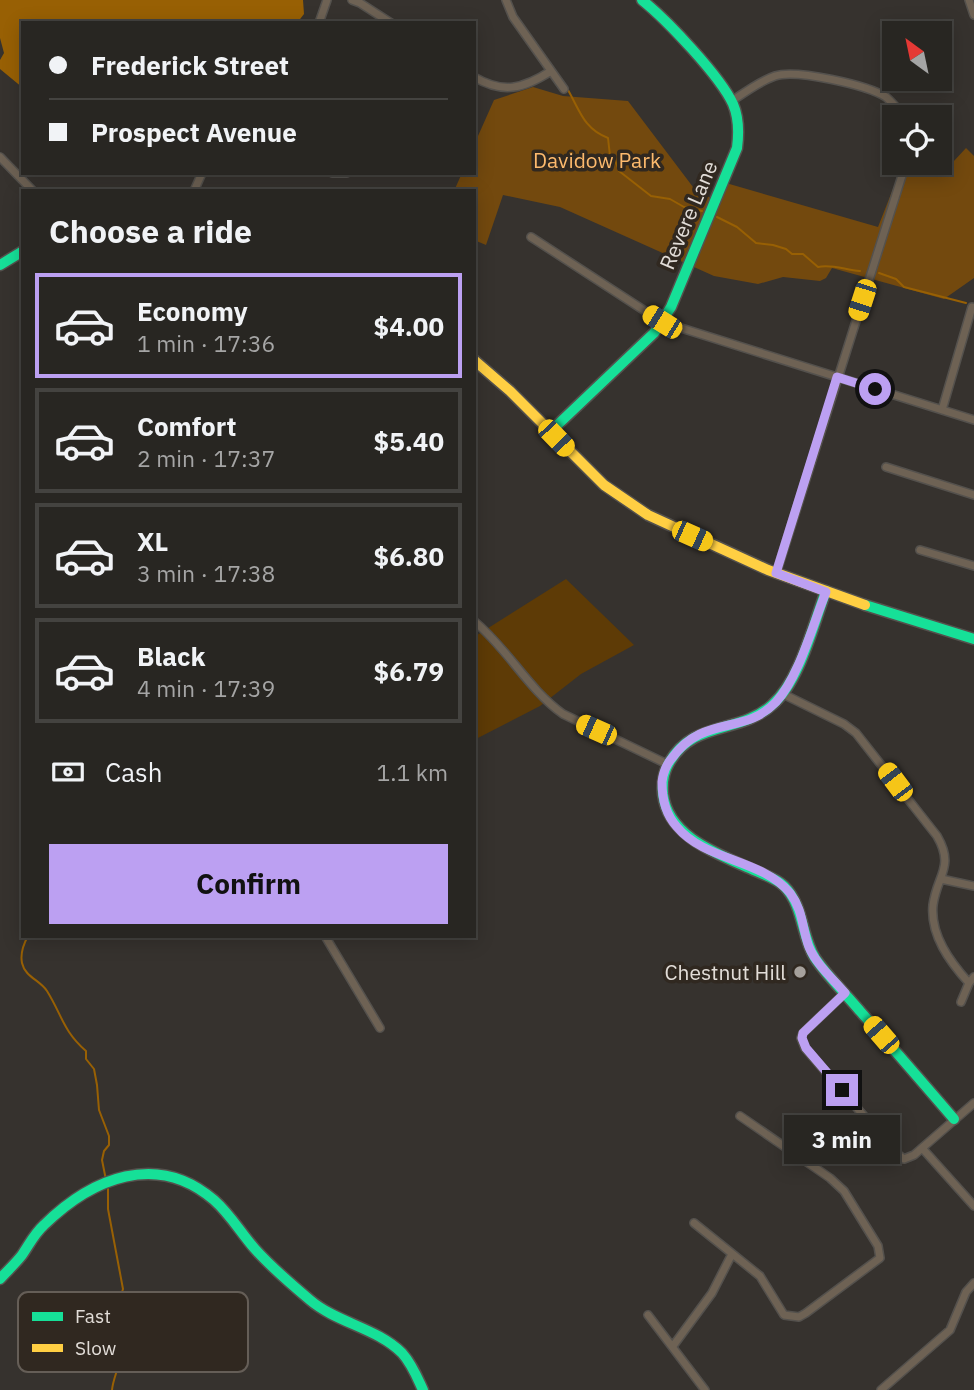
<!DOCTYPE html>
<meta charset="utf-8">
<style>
:root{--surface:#282622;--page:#34322f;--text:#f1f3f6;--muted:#a5a5a5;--line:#444340;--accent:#bca0f2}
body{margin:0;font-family:"IBM Plex Sans",sans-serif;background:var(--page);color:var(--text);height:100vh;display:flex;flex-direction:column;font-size:26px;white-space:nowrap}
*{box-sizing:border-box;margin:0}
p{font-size:23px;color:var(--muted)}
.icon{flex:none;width:38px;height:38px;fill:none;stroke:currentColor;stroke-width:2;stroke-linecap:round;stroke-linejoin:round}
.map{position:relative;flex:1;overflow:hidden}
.panel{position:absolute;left:21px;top:189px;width:455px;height:749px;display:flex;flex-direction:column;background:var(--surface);border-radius:0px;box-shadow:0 4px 18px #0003,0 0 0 2px var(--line)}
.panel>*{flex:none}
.banner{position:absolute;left:21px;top:21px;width:455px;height:154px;border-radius:0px;box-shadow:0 4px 18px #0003,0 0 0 2px var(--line);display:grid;align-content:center;height:154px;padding:0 28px;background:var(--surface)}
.needle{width:46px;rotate:327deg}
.tools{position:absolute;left:882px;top:21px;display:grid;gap:14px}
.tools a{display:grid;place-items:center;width:70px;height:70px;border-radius:0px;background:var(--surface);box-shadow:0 4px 18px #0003,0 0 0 2px var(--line);font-size:35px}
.end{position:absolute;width:32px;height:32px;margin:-16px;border:9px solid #bca0f2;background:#111;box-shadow:0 0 0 4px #111}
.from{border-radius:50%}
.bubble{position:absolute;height:49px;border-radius:0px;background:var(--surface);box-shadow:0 4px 18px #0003,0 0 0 2px var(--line);font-size:23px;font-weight:700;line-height:49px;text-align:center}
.car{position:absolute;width:21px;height:42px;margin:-21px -10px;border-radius:9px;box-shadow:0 0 5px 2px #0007;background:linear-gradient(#f5c518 24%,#345 0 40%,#f5c518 0 76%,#345 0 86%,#f5c518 0)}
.banner b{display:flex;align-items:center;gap:24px;height:66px;font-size:26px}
.banner b+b{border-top:2px solid var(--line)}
.banner i{width:18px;height:18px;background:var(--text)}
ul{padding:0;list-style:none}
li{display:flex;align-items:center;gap:21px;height:105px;margin:0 14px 10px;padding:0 14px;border:4px solid var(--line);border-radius:0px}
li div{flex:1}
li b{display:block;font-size:26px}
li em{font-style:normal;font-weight:700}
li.active{border-color:var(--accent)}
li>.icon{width:63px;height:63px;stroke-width:1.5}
h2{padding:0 28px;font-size:32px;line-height:84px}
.pay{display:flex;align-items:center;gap:18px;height:77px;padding:0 28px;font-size:26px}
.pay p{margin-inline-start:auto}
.cta{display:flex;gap:14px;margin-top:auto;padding:14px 28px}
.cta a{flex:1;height:80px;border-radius:0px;background:var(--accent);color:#111;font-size:28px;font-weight:700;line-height:80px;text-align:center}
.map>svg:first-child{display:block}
.green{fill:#5e3b06}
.forest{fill:#73490e}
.water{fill:#986004}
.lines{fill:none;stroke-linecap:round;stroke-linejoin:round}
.stream{stroke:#986004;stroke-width:2}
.street-casing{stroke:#54514d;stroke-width:10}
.fast-casing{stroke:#54514d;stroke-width:13}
.slow-casing{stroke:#54514d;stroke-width:13}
.street{stroke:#6e6254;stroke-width:7}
.fast{stroke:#16e098;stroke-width:10}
.slow{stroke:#ffcf43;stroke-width:10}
.route{stroke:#bca0f2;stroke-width:9}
.poi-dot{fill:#a6a19c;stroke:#302820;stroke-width:2.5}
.labels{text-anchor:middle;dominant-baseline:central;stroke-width:7;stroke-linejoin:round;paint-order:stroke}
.park-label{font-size:21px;fill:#fdba6d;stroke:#302820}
.street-label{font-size:21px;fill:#e2ddd8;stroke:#302820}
.poi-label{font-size:21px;fill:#e2ddd8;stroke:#302820;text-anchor:end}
.key{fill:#302820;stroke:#655e57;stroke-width:2}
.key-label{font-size:19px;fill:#e2ddd8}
</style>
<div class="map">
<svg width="974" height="1390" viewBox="0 0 974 1390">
<rect width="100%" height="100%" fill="#36322e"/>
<!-- green -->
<path class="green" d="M566,579L634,645L581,674L540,706L474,740V637Z"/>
<!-- forest -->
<path class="forest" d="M533,87L563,96L628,101L696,191L717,201L726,183L878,227L902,166L940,176L966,148L974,156V278L944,299L832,268L826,278L820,281L783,277L758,284L714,276L560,207L503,195L486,245L474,240V191H454L462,173H474V145L494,100Z"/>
<!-- water -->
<path class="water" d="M0,0H303L304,14L297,23H23V88L0,69V60L4,53L0,38Z"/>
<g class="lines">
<!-- stream -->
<path class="stream" d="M568,90C580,111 584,129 608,138L610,156L615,160L619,171L651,196L670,199L684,207L702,211
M717,217L737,227L756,243L773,245L786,249L792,254H803L818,267C833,264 845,270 860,271
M879,273L896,279L904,287L966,303
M28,936C23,945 20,953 22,963C25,977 40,980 47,991C62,1015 63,1031 86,1051V1059L94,1069L97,1085L99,1110L109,1136V1145L104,1151L102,1160L106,1180
M108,1189V1209L123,1289L119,1302L124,1315C110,1329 123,1346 119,1363C117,1372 113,1380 112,1390"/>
<!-- street casing -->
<g class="street-casing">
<path id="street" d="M352,0L360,3L391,23
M506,0L513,17L564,89
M969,0L974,15
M319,23L327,0
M474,77C503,94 523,89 551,71
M732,101C745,92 760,81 775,76C796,69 867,85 886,97C893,103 899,111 905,117
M0,157L33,191
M332,173H347
M194,191L202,173
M531,237L662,322L974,420
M942,410L972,307
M886,467L974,495
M920,550L974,566
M776,574L906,163
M474,621C508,649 528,689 563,714L667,764
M783,694L844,724L856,733L937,836C955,867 937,875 933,905C930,935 950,962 969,983
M941,879L974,886
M325,936L380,1028
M845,993L803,1033L801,1038L805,1048L896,1153L904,1159L914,1155L974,1103
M961,1002L969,983L974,977
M922,1148L974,1206
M694,1223L760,1276L784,1315L799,1317L806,1313L880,1258L878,1246L844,1191L830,1178L740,1116
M648,1315L705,1390
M673,1346L712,1293L732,1254
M881,1390L950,1330L966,1292L974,1283"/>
</g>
<!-- fast casing -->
<g class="fast-casing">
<path id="fast" d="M0,265L23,251
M550,432L654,333L671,307L737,148C739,133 739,118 733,104C720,76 667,20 642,0
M826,591C813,625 800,681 772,705C740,734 693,720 669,763C663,773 662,782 663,794C668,838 721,855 756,871C765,875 777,879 784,886C804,906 801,936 815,958C828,977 846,994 860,1011C892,1047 923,1083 954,1119
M865,605L974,639
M0,1279C7,1271 15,1264 22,1255C29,1245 34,1234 44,1225C92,1178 157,1151 214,1200C230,1214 241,1233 255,1249C271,1267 291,1284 310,1300C337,1323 377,1328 402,1353C412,1364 417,1377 423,1390"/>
</g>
<!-- slow casing -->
<g class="slow-casing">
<path id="slow" d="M474,360L510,391L604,485L648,515L768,570L865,605"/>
</g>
<!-- street -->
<use href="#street" class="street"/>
<!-- fast -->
<use href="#fast" class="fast"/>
<!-- slow -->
<use href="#slow" class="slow"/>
</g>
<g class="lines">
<!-- route -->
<path class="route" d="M842,1090L806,1048L802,1038L803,1033L845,993C833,979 816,964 809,947C802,928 803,910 790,893C762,859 705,861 677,827C666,815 662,798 662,782C663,773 666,765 672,758C704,714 744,736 776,702C799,677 813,624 826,592L776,573L837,377L875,389"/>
</g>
<!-- markers -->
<circle class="poi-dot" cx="800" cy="972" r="7"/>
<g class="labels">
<!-- park labels -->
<g class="park-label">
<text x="597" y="160">Davidow Park</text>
</g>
<!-- street labels -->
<g class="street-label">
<text transform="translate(688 215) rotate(-67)">Revere Lane</text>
</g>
<!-- poi labels -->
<g class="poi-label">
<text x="786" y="972">Chestnut Hill</text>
</g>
</g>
<!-- legend -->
<rect x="18" y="1292" width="230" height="80" rx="10" class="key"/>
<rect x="32" y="1312" width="31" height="9" fill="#16e098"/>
<rect x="32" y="1344" width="31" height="8" fill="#ffcf43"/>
<g class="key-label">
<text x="75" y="1323">Fast</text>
<text x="75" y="1355">Slow</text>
</g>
</svg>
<div class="tools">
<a><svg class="needle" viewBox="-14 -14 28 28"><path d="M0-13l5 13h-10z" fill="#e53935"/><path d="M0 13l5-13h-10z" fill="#a5a5a5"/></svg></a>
<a><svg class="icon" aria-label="locate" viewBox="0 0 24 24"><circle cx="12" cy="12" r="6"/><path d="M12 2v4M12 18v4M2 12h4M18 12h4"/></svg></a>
</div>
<i class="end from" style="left:875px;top:389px"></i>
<i class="end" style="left:842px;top:1090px"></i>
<div class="bubble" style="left:784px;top:1115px;width:116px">3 min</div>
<i class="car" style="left:862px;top:300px;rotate:198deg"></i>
<i class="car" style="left:662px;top:322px;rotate:302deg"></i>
<i class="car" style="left:556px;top:438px;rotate:136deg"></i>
<i class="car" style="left:692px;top:536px;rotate:114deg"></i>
<i class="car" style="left:596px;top:730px;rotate:294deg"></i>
<i class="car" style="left:895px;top:782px;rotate:323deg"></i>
<i class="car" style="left:881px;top:1035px;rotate:319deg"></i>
<div class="banner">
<b><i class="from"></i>Frederick Street</b>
<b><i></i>Prospect Avenue</b>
</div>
<section class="panel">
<h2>Choose a ride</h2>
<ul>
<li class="active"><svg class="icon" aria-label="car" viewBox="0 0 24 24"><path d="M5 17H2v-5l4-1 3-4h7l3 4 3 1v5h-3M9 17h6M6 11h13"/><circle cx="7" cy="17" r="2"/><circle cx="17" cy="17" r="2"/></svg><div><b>Economy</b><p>1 min · 17:36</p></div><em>$4.00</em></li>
<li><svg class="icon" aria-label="car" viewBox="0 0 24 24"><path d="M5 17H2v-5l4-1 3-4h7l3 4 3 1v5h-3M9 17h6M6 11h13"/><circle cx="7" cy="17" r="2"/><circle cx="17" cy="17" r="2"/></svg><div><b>Comfort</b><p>2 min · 17:37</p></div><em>$5.40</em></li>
<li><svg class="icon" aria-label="car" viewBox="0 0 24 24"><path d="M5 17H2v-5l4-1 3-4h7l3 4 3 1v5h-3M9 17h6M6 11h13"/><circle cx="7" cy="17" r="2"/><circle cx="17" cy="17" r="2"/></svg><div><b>XL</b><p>3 min · 17:38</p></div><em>$6.80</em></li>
<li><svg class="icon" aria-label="car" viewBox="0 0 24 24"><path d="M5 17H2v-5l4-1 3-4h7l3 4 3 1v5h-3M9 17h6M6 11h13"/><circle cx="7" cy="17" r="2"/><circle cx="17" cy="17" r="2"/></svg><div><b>Black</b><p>4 min · 17:39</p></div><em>$6.79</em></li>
</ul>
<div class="pay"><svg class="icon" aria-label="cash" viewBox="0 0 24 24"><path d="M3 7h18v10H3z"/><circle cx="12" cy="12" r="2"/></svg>Cash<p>1.1 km</p></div>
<div class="cta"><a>Confirm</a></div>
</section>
</div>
